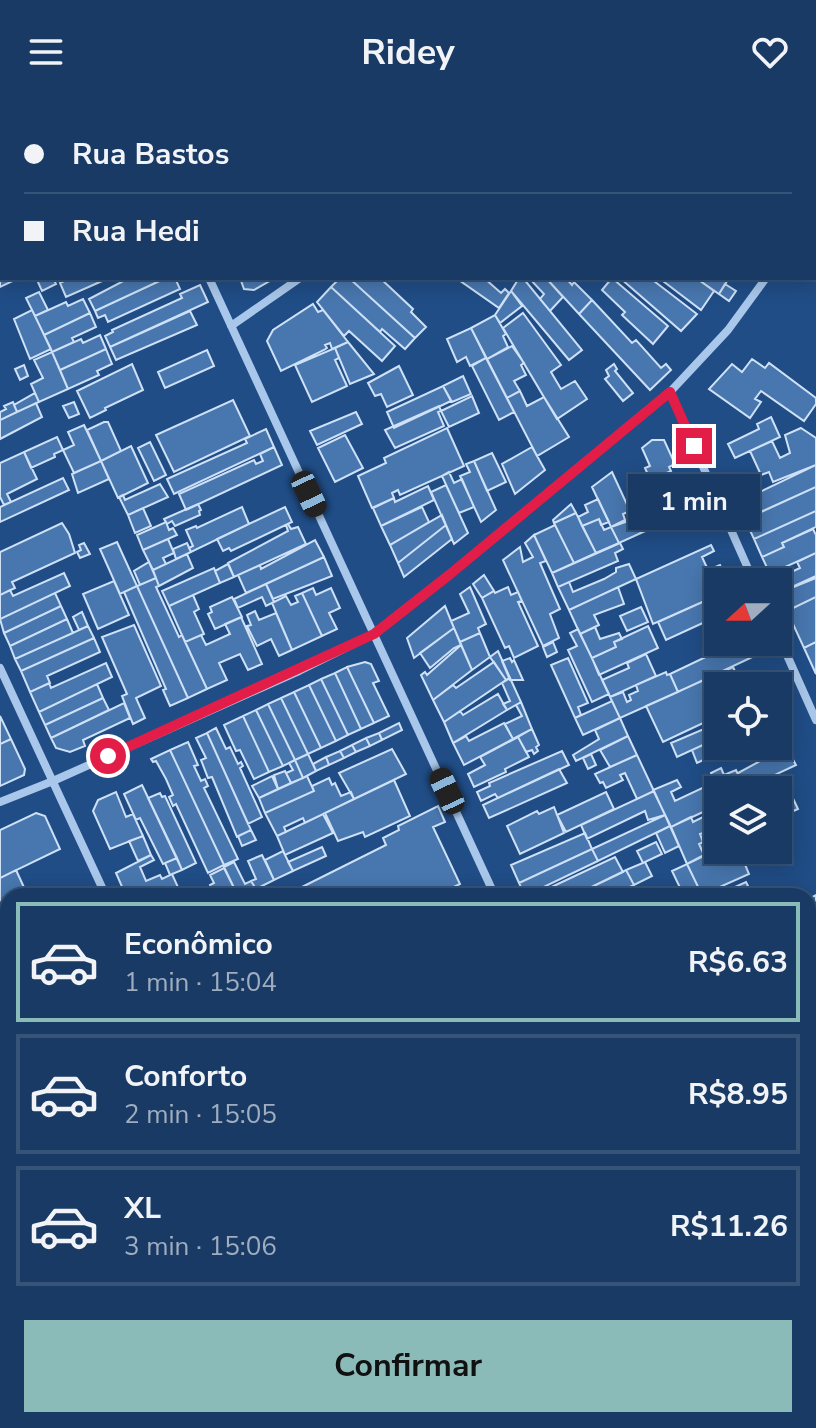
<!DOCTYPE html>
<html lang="pt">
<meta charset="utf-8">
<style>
:root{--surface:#183a64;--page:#21416a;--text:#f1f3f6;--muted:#9fadbf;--line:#365478;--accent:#8bbbb9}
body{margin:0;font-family:"Nunito Sans",sans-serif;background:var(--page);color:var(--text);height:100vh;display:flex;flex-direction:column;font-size:30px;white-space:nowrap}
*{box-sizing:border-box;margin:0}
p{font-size:26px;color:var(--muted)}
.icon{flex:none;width:44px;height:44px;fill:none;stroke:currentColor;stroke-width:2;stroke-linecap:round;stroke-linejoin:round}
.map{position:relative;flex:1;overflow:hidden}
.sheet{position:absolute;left:0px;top:784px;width:816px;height:540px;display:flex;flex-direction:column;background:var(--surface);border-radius:24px 24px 0 0;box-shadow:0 4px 20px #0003,0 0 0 2px var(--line)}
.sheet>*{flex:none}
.hud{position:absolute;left:0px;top:0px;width:816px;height:176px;box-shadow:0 4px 20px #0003,0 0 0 2px var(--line);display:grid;align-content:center;height:176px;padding:0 24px;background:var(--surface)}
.needle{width:52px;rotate:249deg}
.buttons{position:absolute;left:704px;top:464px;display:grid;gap:16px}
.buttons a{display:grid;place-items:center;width:88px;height:88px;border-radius:0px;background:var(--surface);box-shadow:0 4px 20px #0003,0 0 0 2px var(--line);font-size:40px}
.end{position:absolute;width:36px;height:36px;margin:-18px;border:10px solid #e11d48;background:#fff;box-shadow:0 0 0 4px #fff}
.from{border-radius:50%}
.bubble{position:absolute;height:56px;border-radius:0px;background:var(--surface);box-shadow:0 4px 20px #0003,0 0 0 2px var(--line);font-size:26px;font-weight:700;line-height:56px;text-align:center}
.car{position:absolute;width:24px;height:48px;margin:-24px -12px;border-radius:10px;box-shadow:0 0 6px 2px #0007;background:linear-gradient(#222 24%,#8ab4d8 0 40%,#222 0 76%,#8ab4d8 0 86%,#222 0)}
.hud b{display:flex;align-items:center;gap:28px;height:76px;font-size:30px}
.hud b+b{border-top:2px solid var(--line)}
.hud i{width:20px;height:20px;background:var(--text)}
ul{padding:14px 0 0;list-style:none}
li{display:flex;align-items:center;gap:24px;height:120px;margin:0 16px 12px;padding:0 8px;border:4px solid var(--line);border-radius:0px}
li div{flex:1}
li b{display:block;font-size:30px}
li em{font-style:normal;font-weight:700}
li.current{border-color:var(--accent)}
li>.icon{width:72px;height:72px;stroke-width:1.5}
.button{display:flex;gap:16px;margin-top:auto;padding:16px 24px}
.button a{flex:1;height:92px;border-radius:0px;background:var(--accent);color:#111;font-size:32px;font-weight:700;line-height:92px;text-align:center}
header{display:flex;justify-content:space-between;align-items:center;height:104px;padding:0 24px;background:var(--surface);font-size:36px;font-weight:700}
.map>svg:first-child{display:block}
.building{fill:#4877af;stroke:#cee1f7;stroke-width:2}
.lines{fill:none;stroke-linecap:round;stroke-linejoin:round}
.street{stroke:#a9c7ea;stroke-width:8}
.route{stroke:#e11d48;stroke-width:10}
</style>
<header><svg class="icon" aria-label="menu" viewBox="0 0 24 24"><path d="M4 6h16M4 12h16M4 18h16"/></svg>Ridey<svg class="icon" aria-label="heart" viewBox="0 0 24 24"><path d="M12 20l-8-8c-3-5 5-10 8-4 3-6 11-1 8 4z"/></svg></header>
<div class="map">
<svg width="816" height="1324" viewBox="0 0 816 1324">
<rect width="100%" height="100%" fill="#204d86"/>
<!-- building -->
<path class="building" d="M362,0L366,2L290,1L291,0Z
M422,0H540L422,2Z
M0,140L2,174L17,175L0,183Z
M41,174H53L56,180L42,187L37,176Z
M70,174H109L66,193L60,179Z
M129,174H166L95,207L89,195Z
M166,174H175L180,185L108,218L105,211L98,214L95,207Z
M240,174H275L254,186L244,185Z
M340,174H349L415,234L405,245L382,225L380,228L331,183Z
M349,174H380L413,205L411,208L426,223L415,234Z
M456,174H484L501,189L505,185L509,189L499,204Z
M519,174H523L582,246L569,256L511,187Z
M529,174H546L563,193L550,207L540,195L544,190Z
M546,174H566L572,181L574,178L592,196L579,210Z
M612,174L668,222L653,240L622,211L625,208L602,186Z
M620,174H650L697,210L681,227Z
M659,174H696L714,187L701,206Z
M696,174H729L719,190Z
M725,180L736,187L729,197L719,190Z
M200,181L208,198L110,243L105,232L113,228L112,226L182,194L180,190Z
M331,183L395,242L382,257L349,227L344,232L317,198Z
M511,187L522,202L500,219L495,211Z
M39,188L48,206L35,212L26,194Z
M83,195L90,209L44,231L35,212L66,198L68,202Z
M592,196L632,239L636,236L661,264L666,260L671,266L650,286L579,210Z
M313,200L318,208L323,206L348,238L332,245L330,239L325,241L327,244L324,246L281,267L267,237L273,226Z
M32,206L51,245L30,255L14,215Z
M190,207L197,221L116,256L110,243Z
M90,209L96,223L72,234L74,238L52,248L44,231Z
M523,209L561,261L551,268L561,285L575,277L587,295L557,315L503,224Z
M495,211L506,230L503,232L508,243L487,255L471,224Z
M471,224L486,254L470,262L466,253L457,258L447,235Z
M100,231L106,245L60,266L52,248L81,235L83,239Z
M348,238L374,270L350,280L335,244Z
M512,242L524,259L521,261L526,271L514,277L520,287L507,294L487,255Z
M335,244L339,254L335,256L347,282L312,298L295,261Z
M106,245L112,260L97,267L99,271L68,285L60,266Z
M207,246L214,262L165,284L158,268Z
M52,248L68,285L39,298L31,280L43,274L34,256Z
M486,254L514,308L499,316L472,262Z
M752,255L765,264L769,259L816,294V300L804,317L761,287L755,295L761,298L750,314L709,285L732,260L742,268Z
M132,260L143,286L105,304L106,306L90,314L77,287Z
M614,260L617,265L615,267L633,289L623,297L605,275L609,272L606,266Z
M24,261L28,272L20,276L15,265Z
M399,262L413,291L387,303L381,290L375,292L368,279Z
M463,272L471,290L452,298L443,282Z
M443,282L451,297L394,324L387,308Z
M520,287L527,302L544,293L569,333L537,352L507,294Z
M35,289L39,298L17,308L14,301Z
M472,292L479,309L449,323L441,307Z
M233,296L250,332L174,368L156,331Z
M13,298L17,308L0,316V308L6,305L4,302Z
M74,298L79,310L69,314L63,302Z
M36,299L42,313L0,335V316Z
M439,302L441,307L438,308L444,322L395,344L385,326Z
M356,308L362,320L317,341L310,327Z
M771,313L780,333L735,354L728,340L759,325L757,320Z
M104,318H108L121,347L101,357L87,326Z
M84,321L101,357L74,369L63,346L74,341L68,328Z
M447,324L464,362L400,391L398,386L392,389L394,394L372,404L358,372L386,359L384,354Z
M801,324L816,334V361L773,378L769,368L761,371L750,347L772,337L780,354L790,349L785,331Z
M266,325L274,343L174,390L167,375L247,339L245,335Z
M345,331L363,364L335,378L318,344Z
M57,333L63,346L54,350L55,353L31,364L24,348Z
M652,336H664L675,360L669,363L671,367L656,374L654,371L649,373L645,364L650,362L642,344Z
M150,338L166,371L154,377L138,344Z
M131,342L148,379L118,394L101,357Z
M274,343L282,361L186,406L179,390L254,356L256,360L263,357L260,350Z
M532,343L545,366L515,390L502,360Z
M24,348L37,375L7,390L11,398L4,401L0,393V359Z
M492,349L506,378L487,387L474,357Z
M101,357L109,375L78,389L72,370Z
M474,357L496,406L481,418L460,372L470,368L466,360Z
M816,361V383L745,415L737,399Z
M449,368L454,379L462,375L474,403L459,409L442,372Z
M612,368L630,407L623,410L625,416L611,423L592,383Z
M63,374L69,386L0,418V403Z
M160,380L168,393L128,411L119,393L123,391L125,396Z
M446,381L468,429L454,440L431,388Z
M428,382L434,396L381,422L373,404L394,394L395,398Z
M816,383V407L754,435L747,420L761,414L759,409Z
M598,395L609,418L601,421L599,415L582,422L578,413L588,408L585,401Z
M674,396L680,412L641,429L630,406L638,402L643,414L649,411L648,407Z
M198,400L201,406L199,407L200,411L175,422L172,417L167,420L164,415Z
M571,400L576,409L554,419L553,416Z
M242,403L249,420L191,448L189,444L193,442L186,426L196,422L197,424Z
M285,403L292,418L231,447L229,444L223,447L217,435Z
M422,403L429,418L390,441L381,422Z
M143,404L151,422L135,429L128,411Z
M816,407V423L782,439L784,443L762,453L754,435Z
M576,409L596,449L574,459L554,419Z
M442,411L446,421L398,459L390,441Z
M599,415L604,426L611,423L619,439L596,449L582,422Z
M634,415L641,429L619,439L611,423Z
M166,418L169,426L173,424L177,431L143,446L137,431Z
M62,419L69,430L75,449L12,478L15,484L0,491V448Z
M288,420L291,425L298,423L306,440L234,473L228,459L288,427L286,421Z
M446,421L452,435L404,473L398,459Z
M555,421L574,459L552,469L534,431Z
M813,425L816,431V449L770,470L762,453L784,443L782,439Z
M534,431L546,457L540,459L560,505L550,510L559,534L543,542L503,456L520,443L523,458L533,453L525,439Z
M168,435L174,449L163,454L166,460L153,466L143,446Z
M315,436L324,453L246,489L238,471L260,461L261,465Z
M117,438L137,482L120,490L100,445Z
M84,439L90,450L80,454L77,448L81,446L79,441Z
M187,439L191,448L176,455L173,445Z
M620,439L623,445L615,449L618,457L558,483L552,469Z
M711,441L714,447L702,453L708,466L720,461L728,478H718V491L653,520L636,475Z
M816,449V472L779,489L778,478H774L770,470L781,465L785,471L800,464L797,458Z
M187,450L193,464L159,482L153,466Z
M324,453L332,472L273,495L266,480Z
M149,458L156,474L140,481L134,467Z
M228,460L234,473L220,479L215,467Z
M629,460L636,475L569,506L558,483L569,478L573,488L604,475L616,468V464Z
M214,464L220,479L169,502L162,487Z
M64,469L70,482L0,515V491L10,486L13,492Z
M484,471L494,487L482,494L473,480Z
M156,474L159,482L156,483L179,533L182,531L207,585L188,594L137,482Z
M816,474V493L787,507L779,489Z
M114,477L129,511L98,525L83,490Z
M266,480L274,498L266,502L262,493L238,504L234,495Z
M137,482L188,594L170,602L163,586L166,585L124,488Z
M470,483L486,520L478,524L480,529L460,538L451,517L469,509L460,490Z
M508,483L511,491L518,488L522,497L518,498L538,542L514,554L509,542L505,544L482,494L494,487L495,489Z
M618,483L624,500L594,511L599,521L580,530L569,506Z
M313,484L316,491L331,484L340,504L329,509L337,525L322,532L302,489Z
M55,489L61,502L4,529L0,515Z
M302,489L322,532L292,546L272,499L286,492L291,501L298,498L295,492Z
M193,491L199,505L194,508L204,530L185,538L169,502Z
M718,491V512L666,536L658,518Z
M232,493L242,513L215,525L208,510L212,508L210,503Z
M816,493V538L804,544L787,507Z
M61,502L67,515L10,542L4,529Z
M445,502L454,524L414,554L407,534Z
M641,503L648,518L627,527L620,512Z
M255,507L259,516L276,509L292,546L279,552L271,535L257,542L247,522L251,521L247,511Z
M82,508L88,522L79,526L73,513Z
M241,513L262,560L248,566L240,550L219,559L227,576L207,585L185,538L201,531L206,541L230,530L225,520Z
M67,515L73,529L15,555L10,542Z
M134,521L161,582L136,594L145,614L133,620L122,592L127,590L102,533Z
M88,522L94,534L21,567L15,555Z
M648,522L658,544L599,571L592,554L616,543L614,538Z
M595,523L600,535L619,529L622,535L614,538L616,543L592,554L580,530Z
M454,524L461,541L454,544L430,564L420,549Z
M578,525L609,590L592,598L568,546L577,542L570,529Z
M480,529L490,553L472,566L460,538Z
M94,534L100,548L47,572L50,579L30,588L21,567Z
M553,538L557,548L547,553L543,543Z
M737,538H756L761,549L678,588L670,570Z
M816,538V570L804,544Z
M461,541L472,566L433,596L421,571L425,568L427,571Z
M498,547L510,574L506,576L490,553Z
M646,550L656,572L610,593L602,576L629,564L627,559Z
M510,554L512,558L514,556L523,576H510L502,557Z
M568,554L588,599L578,603L581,611L575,614L551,561Z
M365,558L371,560L379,577L373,579L389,612L374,619L347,563Z
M494,558L506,576L444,618L433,596L453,581L456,584Z
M106,559L112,573L39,608L30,588L49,579L51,584Z
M347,563L374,619L361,625L335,569Z
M733,563L742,582H718V612L663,638L646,602Z
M666,568L667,571L670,570L678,588L620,614L610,593L623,588L627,598L631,596L629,591L638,587L636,581Z
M335,569L361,625L348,631L321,575Z
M510,574L521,598L507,606L503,600L510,597L502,579Z
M321,575L348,631L336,637L309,581Z
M97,580L103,594L45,621L39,608Z
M309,581L336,637L321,644L294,588Z
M294,588L321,644L308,650L281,594Z
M498,590L507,606L453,639L444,618L460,607L463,611Z
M103,594L109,606L51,634L45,621Z
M281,594L308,650L295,656L268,600Z
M612,597L620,614L583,631L575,614Z
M521,598L532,625L513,635L505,620L522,612L516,601Z
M124,599L130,614L83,636L85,642L70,648L56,644L51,634Z
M268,600L295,656L283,662L256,606Z
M256,606L283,662L269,668L243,612Z
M0,612L11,635L0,640Z
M243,612L269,668L254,675L240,646L236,647L224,621Z
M620,614L628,632L576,657L573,651L599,635L595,626Z
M399,619L402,626L382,636L379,629Z
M504,619L513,635L464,661L453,639L466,632L469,637Z
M718,619V634L677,653L671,639Z
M216,624L226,645L230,643L238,660L241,658L243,662L240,664L262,713L248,720L207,629Z
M532,625L539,641L536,643L538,647L534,650L532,646L526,648L518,633Z
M207,629L251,726L237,733L212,673L208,674L201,656L206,654L196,634Z
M379,629L382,636L370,642L366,634Z
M628,632L637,651L610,663L600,646Z
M518,633L529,653L505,665L506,668L474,683L468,670L485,661L480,653Z
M366,634L370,642L356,648L352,641Z
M718,634V642H733L697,659L692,646Z
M11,635L25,665L24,671L0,682V640Z
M188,638L198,661L194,662L201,677L205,675L208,682L204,684L238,755L224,761L170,646Z
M352,641L356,648L344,654L340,647Z
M786,643L796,661L745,685L738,669Z
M392,645L406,670L354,695L339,669Z
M170,646L224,761L208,769L176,700L173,702L169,693L173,691L166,675L156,657L153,658L151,655Z
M340,647L344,654L329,661L326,653Z
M562,647L569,661L498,694L495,690L481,697L477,688L490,682L489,679Z
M308,650L316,667L303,674L295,656Z
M591,650L596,661L588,665L583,654Z
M637,651L654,687L637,695L625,669L620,671L623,676L606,684L603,678L600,679L595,670Z
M326,653L329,661L316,667L313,660Z
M295,656L303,674L291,679L286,669L293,666L289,659Z
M721,664L724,671L736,666L745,686H719L711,669Z
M559,665L567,679L489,714L483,701Z
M285,667L291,679L278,685L274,671Z
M272,672L278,685L259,694L252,682Z
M307,672L314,687L265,709L259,694Z
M329,674L332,681L335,679L341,692L351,688L354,695L305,719L303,714L284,723L286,728L277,732L265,709L314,687L312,682Z
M394,676L410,712L365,733L363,728L338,737L325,709Z
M677,676L681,683L671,688L675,697L715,678L719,686L718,701L671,723L653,686Z
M142,681L177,754L163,760L140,714L136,716L124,690Z
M789,686L798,705L778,714V691Z
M654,687L665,711L648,716L645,707L587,735L581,721Z
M116,688L126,713L133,710L143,732L110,745L93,707L98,696Z
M606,688L614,705L566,728L557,711Z
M160,689L162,693L165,692L196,759L182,766L148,694Z
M438,702L445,718L433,723L460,780L435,792H284L386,741L383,734L399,726L398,722Z
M554,703L564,729L520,750L507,722L537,707L539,710Z
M36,709L45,712L60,745L0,774V726Z
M323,710L333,729L285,751L277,732Z
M709,710L716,724L700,730L703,738L699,740L704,751L687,760L671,723L691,713L693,718Z
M665,711L670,722L598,757L592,745Z
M670,722L679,742L665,749L656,729Z
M718,725V745L704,751L699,740L703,738L700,730Z
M251,726L256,736L242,742L238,732Z
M585,729L592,745L519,779L511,761Z
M143,732L151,751L138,757L129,737Z
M656,738L662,750L643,759L637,747Z
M322,743L326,752L293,767L288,758Z
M592,745L598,757L525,792L519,779Z
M718,745L739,746L749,770L702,791L687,760Z
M283,747L293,767L274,776L265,756Z
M151,751L154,756L140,763L146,777L160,771L162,775L172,770L182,792H126L116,769Z
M262,751L274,776L256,785L251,777L256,775L248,757Z
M615,753L623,768L573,792H543V787Z
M177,754L182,766L170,771L165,759Z
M234,758L245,780L251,777L256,785L241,792H238L224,763Z
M645,758L652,772L634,781L626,766Z
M687,760L702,791V792H684L672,767Z
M224,764L238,792H215L210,781L214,779L210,771Z
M16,766L28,792H8V814L0,818V774Z
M626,766L634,781L611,792H573Z
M746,778L753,792H715Z
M816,791V823L808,827V795Z
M816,827V853L808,857V831Z
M8,864V880L0,884V868Z
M816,894V929L808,933V898Z
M8,906V944L3,946L0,939V909Z
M816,929V966L808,949V933Z
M2,950L8,963V991L0,995Z
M816,979V1030L808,1012V983Z
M8,1024V1043L0,1047V1028Z
M808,1027L816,1044V1061L808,1065Z
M8,1043V1080L1,1084L0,1047Z
M8,1096V1115L0,1119V1100Z
M816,1114V1129L808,1134V1118Z
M8,1128V1152L0,1156V1132Z
M816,1202V1230L808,1235V1207Z
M8,1204V1222L0,1226V1210Z
M8,1227V1258L0,1262V1231Z
M816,1296V1323L799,1324L795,1316H808V1301Z
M52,1316H108L93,1324H51L48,1318Z
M145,1316H149L154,1324H132Z
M196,1316H207L211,1324H190L188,1320Z
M228,1316H248L252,1324H232Z
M252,1316H269L273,1324H256Z
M275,1316H294L298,1324H279Z
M476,1316H499L503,1324H467L477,1318Z
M507,1316H532L537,1324H509Z
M549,1316H574L577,1322L552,1324Z
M574,1316H596L600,1324H578Z"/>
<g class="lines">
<!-- street -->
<path class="street" d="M129,0L130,2
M399,2L400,0
M814,70L816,61
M814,147H816
M209,174L495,792
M231,222L300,174
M670,288L754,478
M778,531L816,616
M0,564L106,792
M0,698L53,677L299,567L374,530L449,471L670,288L728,226L766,174
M808,1089L816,1084
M349,1316L352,1324
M409,1324L422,1316"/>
</g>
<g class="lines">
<!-- route -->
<path class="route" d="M108,652L374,530L449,471L670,288L694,342"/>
</g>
</svg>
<div class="buttons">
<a><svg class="needle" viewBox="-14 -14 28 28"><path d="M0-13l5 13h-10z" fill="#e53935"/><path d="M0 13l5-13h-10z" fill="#9fadbf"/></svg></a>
<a><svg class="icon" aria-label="locate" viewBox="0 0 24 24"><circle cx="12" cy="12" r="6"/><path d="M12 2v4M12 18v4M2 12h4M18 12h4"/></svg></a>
<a><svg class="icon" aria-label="layers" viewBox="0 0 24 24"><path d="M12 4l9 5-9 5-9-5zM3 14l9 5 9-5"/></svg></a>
</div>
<i class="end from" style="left:108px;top:652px"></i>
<i class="end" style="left:694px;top:342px"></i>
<div class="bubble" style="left:628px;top:370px;width:132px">1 min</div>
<i class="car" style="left:309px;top:390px;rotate:155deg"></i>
<i class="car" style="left:447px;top:687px;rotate:335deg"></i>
<div class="hud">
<b><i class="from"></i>Rua Bastos</b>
<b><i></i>Rua Hedi</b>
</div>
<section class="sheet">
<ul>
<li class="current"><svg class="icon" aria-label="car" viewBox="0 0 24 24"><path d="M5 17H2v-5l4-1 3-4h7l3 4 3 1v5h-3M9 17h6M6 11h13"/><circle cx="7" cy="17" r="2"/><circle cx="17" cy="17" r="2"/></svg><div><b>Econômico</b><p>1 min · 15:04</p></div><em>R$6.63</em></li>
<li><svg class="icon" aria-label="car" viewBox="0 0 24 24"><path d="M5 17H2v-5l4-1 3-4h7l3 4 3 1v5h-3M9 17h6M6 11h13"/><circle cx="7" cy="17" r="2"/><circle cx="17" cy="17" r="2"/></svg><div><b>Conforto</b><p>2 min · 15:05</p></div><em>R$8.95</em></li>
<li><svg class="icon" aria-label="car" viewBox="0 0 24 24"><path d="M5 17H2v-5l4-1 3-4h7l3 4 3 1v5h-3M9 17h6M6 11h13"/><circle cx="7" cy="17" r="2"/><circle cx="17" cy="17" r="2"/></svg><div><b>XL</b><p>3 min · 15:06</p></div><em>R$11.26</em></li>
</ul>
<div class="button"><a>Confirmar</a></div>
</section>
</div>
